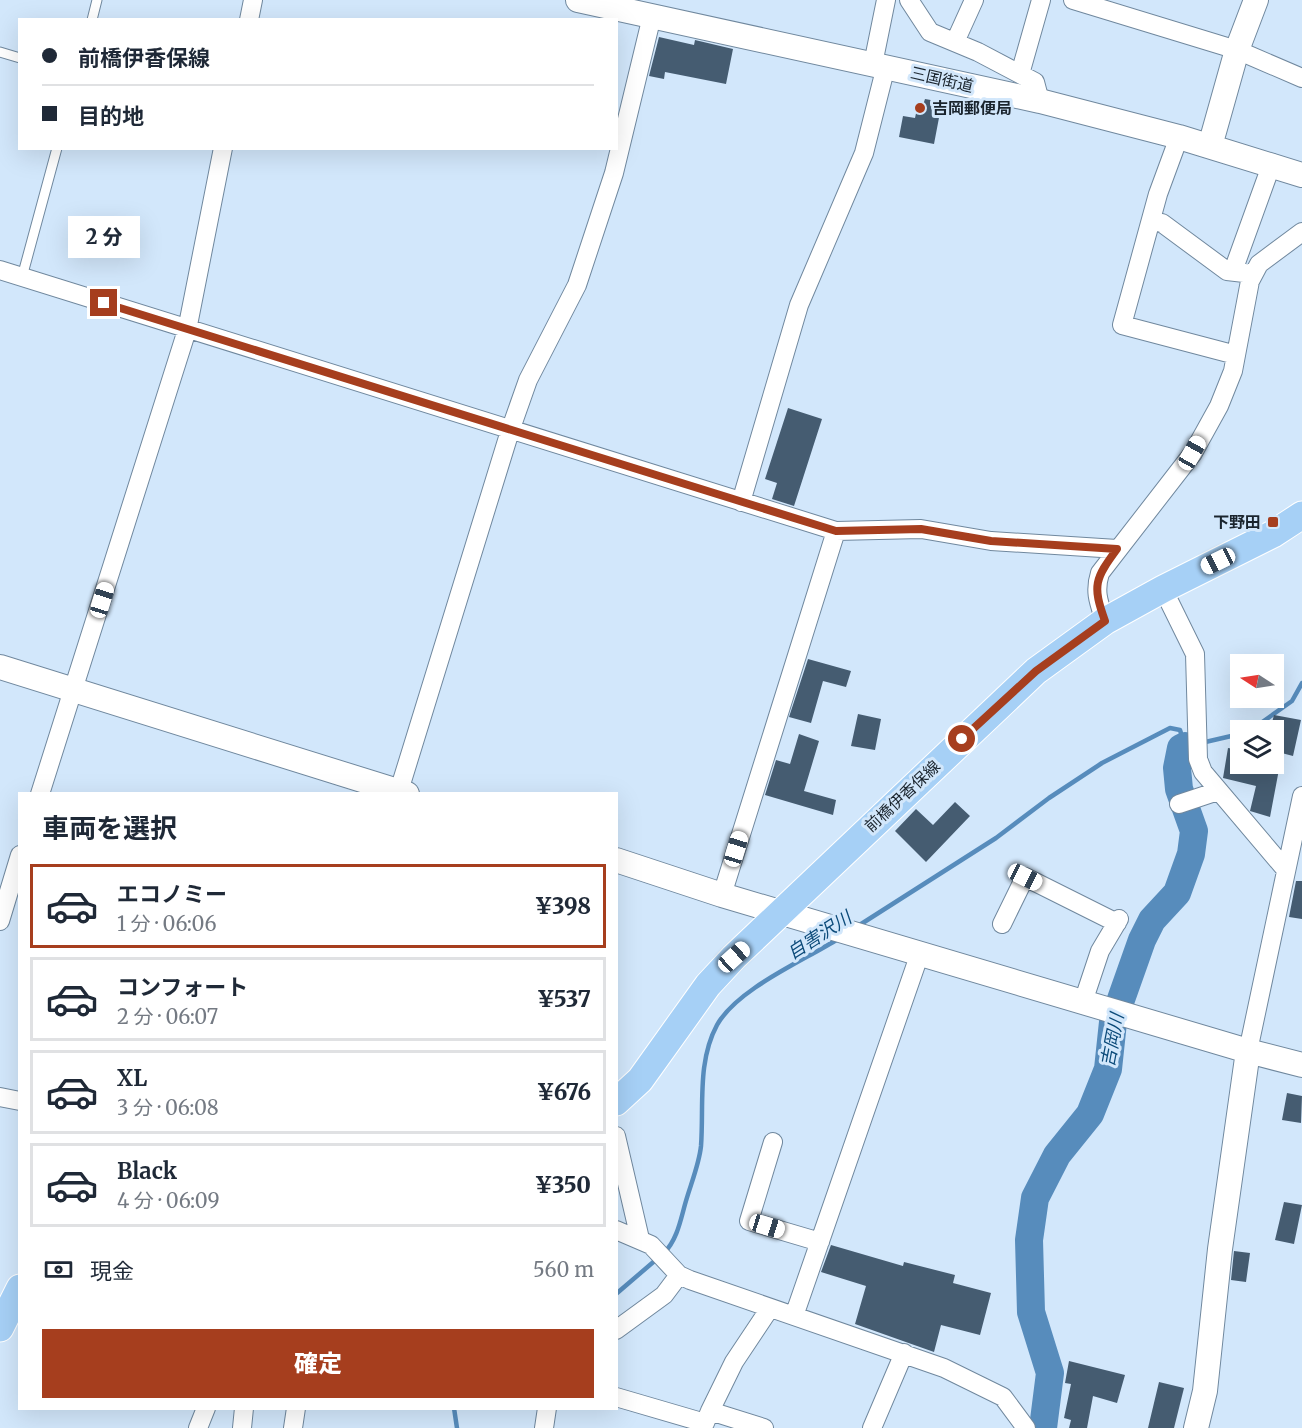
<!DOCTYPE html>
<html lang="ja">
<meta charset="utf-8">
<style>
:root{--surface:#fff;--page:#f6f6f7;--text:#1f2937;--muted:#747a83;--line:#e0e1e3;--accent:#a63e1e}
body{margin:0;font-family:Merriweather,"Noto Sans JP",serif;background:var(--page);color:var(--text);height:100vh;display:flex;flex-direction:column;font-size:22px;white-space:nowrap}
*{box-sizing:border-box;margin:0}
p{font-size:20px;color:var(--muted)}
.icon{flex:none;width:33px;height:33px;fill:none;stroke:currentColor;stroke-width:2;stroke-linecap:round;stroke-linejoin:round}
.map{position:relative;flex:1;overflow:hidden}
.details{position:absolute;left:18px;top:792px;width:600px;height:618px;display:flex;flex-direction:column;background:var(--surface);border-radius:0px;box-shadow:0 6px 24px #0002}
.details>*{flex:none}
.banner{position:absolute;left:18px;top:18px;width:600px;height:132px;border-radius:0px;box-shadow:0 6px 24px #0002;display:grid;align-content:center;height:132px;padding:0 24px;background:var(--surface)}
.needle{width:39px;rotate:282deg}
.fabs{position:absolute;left:1230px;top:654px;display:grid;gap:12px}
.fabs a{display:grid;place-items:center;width:54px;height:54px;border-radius:0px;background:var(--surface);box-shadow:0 6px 24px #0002;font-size:30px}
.end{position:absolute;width:27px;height:27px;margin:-14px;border:8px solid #a63e1e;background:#fff;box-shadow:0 0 0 3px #fff}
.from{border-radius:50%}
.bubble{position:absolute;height:42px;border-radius:0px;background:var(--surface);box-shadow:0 6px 24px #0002;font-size:20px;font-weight:800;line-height:42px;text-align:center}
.car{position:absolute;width:18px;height:36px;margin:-18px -9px;border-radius:8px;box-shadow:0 0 4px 2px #0007;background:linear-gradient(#fff 24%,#345 0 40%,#fff 0 76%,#345 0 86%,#fff 0)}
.banner b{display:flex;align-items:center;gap:21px;height:57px;font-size:22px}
.banner b+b{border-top:2px solid var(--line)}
.banner i{width:15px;height:15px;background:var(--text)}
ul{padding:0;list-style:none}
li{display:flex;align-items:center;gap:18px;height:84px;margin:0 12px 9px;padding:0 12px;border:3px solid var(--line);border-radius:0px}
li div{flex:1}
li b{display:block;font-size:22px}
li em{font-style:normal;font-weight:800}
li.current{border-color:var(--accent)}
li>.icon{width:54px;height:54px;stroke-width:1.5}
h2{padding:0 24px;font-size:27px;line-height:72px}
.pay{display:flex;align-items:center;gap:15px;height:66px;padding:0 24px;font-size:22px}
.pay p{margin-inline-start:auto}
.primary-button{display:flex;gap:12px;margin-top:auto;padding:12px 24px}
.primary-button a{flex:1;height:69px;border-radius:0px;background:var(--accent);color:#fff;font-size:24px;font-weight:800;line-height:69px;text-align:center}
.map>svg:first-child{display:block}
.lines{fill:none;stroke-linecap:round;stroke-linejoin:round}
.stream{stroke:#578cbc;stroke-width:4.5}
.river{stroke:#578cbc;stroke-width:28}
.building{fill:#455c71}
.lane-casing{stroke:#70889e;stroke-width:11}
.street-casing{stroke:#70889e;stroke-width:20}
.secondary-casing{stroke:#70889e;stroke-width:26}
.primary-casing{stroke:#fff;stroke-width:29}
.lane{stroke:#fff;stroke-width:9}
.street{stroke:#fff;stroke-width:18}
.secondary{stroke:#fff;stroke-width:24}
.primary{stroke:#a6d0f6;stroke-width:27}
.route{stroke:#a63e1e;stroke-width:8}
.poi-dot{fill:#a63e1e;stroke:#d2e7fb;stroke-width:2}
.labels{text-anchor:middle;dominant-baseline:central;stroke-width:6;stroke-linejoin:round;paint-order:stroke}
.street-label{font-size:16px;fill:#1a242d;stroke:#d2e7fb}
.poi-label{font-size:16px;font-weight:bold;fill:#1a242d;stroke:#d2e7fb;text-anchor:start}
.water-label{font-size:18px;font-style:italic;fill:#0b4a79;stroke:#d2e7fb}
</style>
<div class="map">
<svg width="1302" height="1428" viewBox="0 0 1302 1428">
<rect width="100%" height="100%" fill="#d2e7fb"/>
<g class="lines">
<!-- stream -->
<path class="stream" d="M1251,730L1292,701L1302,683
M1201,743L1240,734
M858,926L996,838L1049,798L1102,763L1170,728L1180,730L1185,746L1193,745
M664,1253C676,1241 680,1223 684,1208C689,1188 699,1166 701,1146C704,1106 697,1062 717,1025C737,989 803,961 838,939
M616,1294L658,1258
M454,1408L457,1428"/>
<!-- river -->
<path class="river" d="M1043,1428L1050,1373L1031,1312L1029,1240L1035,1198L1057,1155L1090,1114L1108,1069L1113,1022L1142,940L1152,920L1177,893L1191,854L1194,831L1179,789L1177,768L1181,748L1185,746"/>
</g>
<!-- building -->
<path class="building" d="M659,37L694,45L695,40L733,49L726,84L665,72L664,79L649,76Z
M925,99L942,102L934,144L899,137L903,116L915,118L918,104L923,105Z
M788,408L822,419L794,506L772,499L777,483L765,479Z
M808,659L851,671L846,687L823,681L811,723L789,717Z
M858,714L881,719L875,750L851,746Z
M1274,715L1301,720L1293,756L1274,751V730H1270Z
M799,734L819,741L804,791L836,800L833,815L765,795L776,760L790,764Z
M1228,748L1240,750V764H1280L1270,817L1250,811L1256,786L1223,778Z
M955,802L970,816L926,862L895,831L916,809L933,825Z
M1296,881H1302V919L1289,917Z
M1287,1093L1302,1096L1301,1123L1282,1120Z
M1284,1202L1302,1205L1294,1244L1275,1240Z
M831,1245L903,1266L904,1262L955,1275L953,1283L991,1293L980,1335L941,1325L934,1352L855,1324L866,1286L821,1272Z
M1234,1251L1250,1253L1246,1282L1231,1280Z
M1069,1361L1125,1375L1117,1403L1093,1396L1087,1428H1069L1071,1420L1064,1418L1071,1384L1065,1383Z
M1159,1382L1184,1388L1174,1428H1148Z"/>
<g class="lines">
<!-- lane casing -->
<g class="lane-casing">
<path id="lane" d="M92,20L97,0
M0,52L20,58
M22,277L57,148"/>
</g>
<!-- street casing -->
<g class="street-casing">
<path id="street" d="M909,0L930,32L978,52L1035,82L1040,101
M1073,0L1237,50L1302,78
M249,20L253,0
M955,42L974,0
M873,64L886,0
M1020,74L1041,0
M1179,137L1158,194L1122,325L1236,355
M1151,221L1162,223L1227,271L1253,274
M0,270L836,531L921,529L991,541L1117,549
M1233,271L1272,163
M741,502L799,305L864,153L886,66
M1163,589L1195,654L1198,759L1203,772L1286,870
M1105,621C1099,603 1094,592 1100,573L1193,453L1219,406L1233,371L1250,281L1259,264L1302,232
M40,794L187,330L223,148
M398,794L510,431L528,380L577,285L614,173L652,16
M1179,804L1218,791
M722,895L836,531
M0,921L20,855
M1002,924L1025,877L1117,923
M1083,1002L1100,951L1119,919
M1248,1051L1302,796
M0,1097L20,1101
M616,1136L640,1239
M773,1142L749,1221L820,1242
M616,1230L651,1245L679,1275L690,1280L944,1368L1003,1397L1026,1428
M794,1316L920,953
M616,1330L664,1295L679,1275
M616,1397L705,1423L710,1411
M198,1428L206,1408
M242,1428L244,1408
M293,1428L296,1408
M544,1428L547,1408
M764,1428L710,1411L734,1362L770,1308
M872,1428L904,1353"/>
</g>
<!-- secondary casing -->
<g class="secondary-casing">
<path id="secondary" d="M578,0L1040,101L1179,137L1302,175
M1210,146L1237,50L1256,0
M0,667L407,794
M616,860L722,895L1248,1051L1302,1065
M1196,1428L1205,1391L1220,1249L1248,1051"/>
</g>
<!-- primary casing -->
<g class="primary-casing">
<path id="primary" d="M616,1102L640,1080L708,985L734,957L1036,671L1105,621L1163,589L1273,534L1302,515
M0,1328L20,1288"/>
</g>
<!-- lane -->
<use href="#lane" class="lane"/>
<!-- street -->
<use href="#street" class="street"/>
<!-- secondary -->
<use href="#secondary" class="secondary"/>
<!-- primary -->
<use href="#primary" class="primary"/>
</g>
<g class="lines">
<!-- route -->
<path class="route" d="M104,303L836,531L921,529L991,541L1117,549C1095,579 1092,585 1105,621L1036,671L962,739"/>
</g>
<!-- markers -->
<g class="poi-dot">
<circle cx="920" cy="108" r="6"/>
<rect x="1267" y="516" width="12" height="12" rx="3"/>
</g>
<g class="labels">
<!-- street labels -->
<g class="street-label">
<text transform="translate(942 79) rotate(13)">三国街道</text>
<text transform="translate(902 796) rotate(-43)">前橋伊香保線</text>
</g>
<!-- poi labels -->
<g class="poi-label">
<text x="932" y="108">吉岡郵便局</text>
<text x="1261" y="522" text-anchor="end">下野田</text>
</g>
<!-- water labels -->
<g class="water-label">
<text transform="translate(819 935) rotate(-33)">自害沢川</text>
<text transform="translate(1112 1040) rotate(-79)">吉岡川</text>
</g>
</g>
</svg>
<div class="fabs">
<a><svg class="needle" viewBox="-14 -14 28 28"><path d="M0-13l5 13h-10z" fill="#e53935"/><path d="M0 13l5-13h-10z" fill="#747a83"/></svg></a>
<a><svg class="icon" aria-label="layers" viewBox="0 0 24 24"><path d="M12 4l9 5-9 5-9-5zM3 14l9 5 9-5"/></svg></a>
</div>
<i class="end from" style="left:962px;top:739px"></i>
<i class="end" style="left:104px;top:303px"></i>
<div class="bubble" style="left:68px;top:216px;width:72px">2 分</div>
<i class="car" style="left:1192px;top:453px;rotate:29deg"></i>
<i class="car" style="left:1218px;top:561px;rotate:244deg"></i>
<i class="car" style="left:102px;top:600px;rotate:17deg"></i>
<i class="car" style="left:736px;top:849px;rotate:17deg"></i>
<i class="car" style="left:1025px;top:877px;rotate:117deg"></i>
<i class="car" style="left:734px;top:957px;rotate:48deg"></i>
<i class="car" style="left:767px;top:1226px;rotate:107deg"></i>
<div class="banner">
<b><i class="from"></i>前橋伊香保線</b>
<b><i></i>目的地</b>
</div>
<section class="details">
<h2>車両を選択</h2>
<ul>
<li class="current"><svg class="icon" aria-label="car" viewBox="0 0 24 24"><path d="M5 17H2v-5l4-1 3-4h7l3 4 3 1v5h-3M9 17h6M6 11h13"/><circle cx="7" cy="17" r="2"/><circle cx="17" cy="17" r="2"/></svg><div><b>エコノミー</b><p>1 分 · 06:06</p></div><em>¥398</em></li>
<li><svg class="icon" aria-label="car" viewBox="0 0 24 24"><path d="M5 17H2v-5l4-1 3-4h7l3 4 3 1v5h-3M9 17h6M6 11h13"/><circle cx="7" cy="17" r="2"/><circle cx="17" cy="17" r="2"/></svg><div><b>コンフォート</b><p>2 分 · 06:07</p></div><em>¥537</em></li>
<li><svg class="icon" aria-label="car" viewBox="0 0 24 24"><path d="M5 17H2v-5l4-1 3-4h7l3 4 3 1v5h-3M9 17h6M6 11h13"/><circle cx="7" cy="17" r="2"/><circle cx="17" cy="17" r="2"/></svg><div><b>XL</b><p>3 分 · 06:08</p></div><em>¥676</em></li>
<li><svg class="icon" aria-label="car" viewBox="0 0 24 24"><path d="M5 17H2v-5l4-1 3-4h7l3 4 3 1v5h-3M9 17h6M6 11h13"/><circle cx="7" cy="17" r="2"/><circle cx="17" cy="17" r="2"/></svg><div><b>Black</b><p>4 分 · 06:09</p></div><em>¥350</em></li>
</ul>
<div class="pay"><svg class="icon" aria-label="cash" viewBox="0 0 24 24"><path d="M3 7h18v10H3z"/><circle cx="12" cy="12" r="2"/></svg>現金<p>560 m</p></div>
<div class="primary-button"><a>確定</a></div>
</section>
</div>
